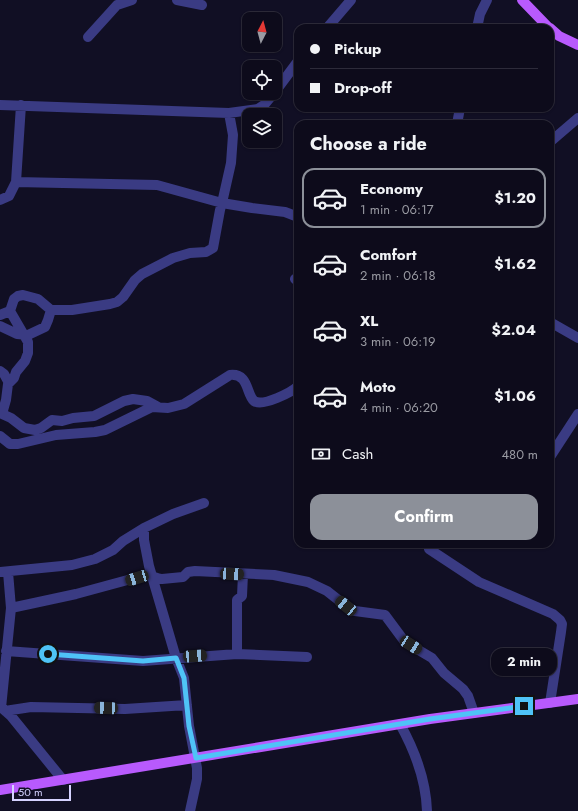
<!DOCTYPE html>
<meta charset="utf-8">
<style>
:root{--surface:#0d0b1b;--page:#1b1928;--text:#f1f3f6;--muted:#9a9ba3;--line:#2d2b3a;--accent:#8c9099}
body{margin:0;font-family:Jost,sans-serif;background:var(--page);color:var(--text);height:100vh;display:flex;flex-direction:column;font-size:15px;white-space:nowrap}
*{box-sizing:border-box;margin:0}
p{font-size:13px;color:var(--muted)}
.icon{flex:none;width:22px;height:22px;fill:none;stroke:currentColor;stroke-width:2;stroke-linecap:round;stroke-linejoin:round}
.map{position:relative;flex:1;overflow:hidden}
.drawer{position:absolute;left:294px;top:120px;width:260px;height:428px;display:flex;flex-direction:column;background:var(--surface);border-radius:12px;box-shadow:0 1px 3px #0004,0 0 0 1px var(--line)}
.drawer>*{flex:none}
.banner{position:absolute;left:294px;top:24px;width:260px;height:88px;border-radius:12px;box-shadow:0 1px 3px #0004,0 0 0 1px var(--line);display:grid;align-content:center;height:88px;padding:0 16px;background:var(--surface)}
.needle{width:26px;rotate:6deg}
.tools{position:absolute;left:242px;top:12px;display:grid;gap:8px}
.tools a{display:grid;place-items:center;width:40px;height:40px;border-radius:8px;background:var(--surface);box-shadow:0 1px 3px #0004,0 0 0 1px var(--line);font-size:20px}
.scale{position:absolute;left:12px;bottom:10px;width:59px;box-sizing:border-box;padding-left:4px;border:2px solid #d5d2ff;border-top:0;font-size:11px;line-height:14px;white-space:nowrap;color:#d5d2ff;-webkit-text-stroke:3px #110f24;paint-order:stroke}
.end{position:absolute;width:18px;height:18px;margin:-9px;border:5px solid #4fc3f7;background:#111;box-shadow:0 0 0 2px #111}
.from{border-radius:50%}
.bubble{position:absolute;height:28px;border-radius:12px;background:var(--surface);box-shadow:0 1px 3px #0004,0 0 0 1px var(--line);font-size:13px;font-weight:700;line-height:28px;text-align:center}
.car{position:absolute;width:12px;height:24px;margin:-12px -6px;border-radius:5px;box-shadow:0 0 3px 1px #0007;background:linear-gradient(#222 24%,#8ab4d8 0 40%,#222 0 76%,#8ab4d8 0 86%,#222 0)}
.banner b{display:flex;align-items:center;gap:14px;height:38px;font-size:15px}
.banner b+b{border-top:1px solid var(--line)}
.banner i{width:10px;height:10px;background:var(--text)}
ul{padding:0;list-style:none}
li{display:flex;align-items:center;gap:12px;height:60px;margin:0 8px 6px;padding:0 8px;border:2px solid transparent;border-radius:12px}
li div{flex:1}
li b{display:block;font-size:15px}
li em{font-style:normal;font-weight:700}
li.selected{border-color:var(--accent)}
li>.icon{width:36px;height:36px;stroke-width:1.5}
h2{padding:0 16px;font-size:18px;line-height:48px}
.pay{display:flex;align-items:center;gap:10px;height:44px;padding:0 16px;font-size:15px}
.pay p{margin-inline-start:auto}
.primary-button{display:flex;gap:8px;margin-top:auto;padding:8px 16px}
.primary-button a{flex:1;height:46px;border-radius:12px;background:var(--accent);color:#fff;font-size:16px;font-weight:700;line-height:46px;text-align:center}
.map>svg:first-child{display:block}
.lines{fill:none;stroke-linecap:round;stroke-linejoin:round}
.minor{stroke:#3a3b83;stroke-width:10}
.major{stroke:#b85afd;stroke-width:10}
.route{stroke:#4fc3f7;stroke-width:5}
</style>
<div class="map">
<svg width="578" height="811" viewBox="0 0 578 811">
<rect width="100%" height="100%" fill="#110f24"/>
<g class="lines">
<!-- minor -->
<path class="minor" d="M177,0L202,5
M327,28L351,0
M477,28L480,14L487,0
M88,37L117,5L132,0
M275,92L298,61
M0,105L229,113L258,109L264,105L274,93
M457,124L460,108
M550,142L578,118
M16,182L157,185L222,203L252,208L285,212L298,217
M0,200L9,196L16,182L21,105
M295,279L298,281
M0,315L10,311L14,299L18,296L23,295L38,299L51,310H72L110,304L117,302L123,297L135,280L142,274L173,258L190,253L206,252L213,248L220,210L222,203L231,163L233,135L229,113
M550,322L578,338
M0,326L17,334L28,335L45,327L48,320L51,310
M0,371L4,374L9,383
M0,413L11,418L24,428L35,430L41,428L52,420L62,421L73,418L94,416L124,401L133,399L147,401L158,407
M2,414L6,400L8,384L14,378L16,372L25,361L28,353V342L10,311
M0,436L10,444H18L56,435L95,432L105,430L152,407L168,408L184,404L230,375C249,373 246,394 254,401C263,407 292,392 298,386
M550,457L578,414
M144,528V540L149,566L176,658L184,678L189,726L197,768V779L190,811
M429,549L479,582L553,614L560,620L562,624L561,632L550,703
M0,572L72,565L95,559L113,550L123,541L144,528L173,514L204,503
M11,608L76,594L146,575C152,575 156,579 162,579L183,577L188,572L195,571L274,575L308,582L327,591L346,606L355,611L385,615L405,642L432,658L444,673L463,689L468,696L474,713
M6,651L143,661L237,654L307,657
M237,654V600L242,596L243,574
M1,708L11,608L8,572
M2,708L11,716L63,780
M5,711L31,707L125,709L187,705
M400,724C415,751 426,780 427,811"/>
<!-- major -->
<path class="major" d="M522,0L549,28
M550,28L559,36L578,45
M0,790L430,719L578,699"/>
</g>
<g class="lines">
<!-- route -->
<path class="route" d="M48,654L143,661L176,658L184,678L189,726L196,758L430,719L524,706"/>
</g>
</svg>
<div class="tools">
<a><svg class="needle" viewBox="-14 -14 28 28"><path d="M0-13l5 13h-10z" fill="#e53935"/><path d="M0 13l5-13h-10z" fill="#9a9ba3"/></svg></a>
<a><svg class="icon" aria-label="locate" viewBox="0 0 24 24"><circle cx="12" cy="12" r="6"/><path d="M12 2v4M12 18v4M2 12h4M18 12h4"/></svg></a>
<a><svg class="icon" aria-label="layers" viewBox="0 0 24 24"><path d="M12 4l9 5-9 5-9-5zM3 14l9 5 9-5"/></svg></a>
</div>
<div class="scale">50 m</div>
<i class="end from" style="left:48px;top:654px"></i>
<i class="end" style="left:524px;top:706px"></i>
<div class="bubble" style="left:491px;top:648px;width:66px">2 min</div>
<i class="car" style="left:232px;top:574px;rotate:93deg"></i>
<i class="car" style="left:137px;top:578px;rotate:253deg"></i>
<i class="car" style="left:346px;top:606px;rotate:309deg"></i>
<i class="car" style="left:411px;top:645px;rotate:123deg"></i>
<i class="car" style="left:195px;top:656px;rotate:86deg"></i>
<i class="car" style="left:106px;top:708px;rotate:272deg"></i>
<div class="banner">
<b><i class="from"></i>Pickup</b>
<b><i></i>Drop-off</b>
</div>
<section class="drawer">
<h2>Choose a ride</h2>
<ul>
<li class="selected"><svg class="icon" aria-label="car" viewBox="0 0 24 24"><path d="M5 17H2v-5l4-1 3-4h7l3 4 3 1v5h-3M9 17h6M6 11h13"/><circle cx="7" cy="17" r="2"/><circle cx="17" cy="17" r="2"/></svg><div><b>Economy</b><p>1 min · 06:17</p></div><em>$1.20</em></li>
<li><svg class="icon" aria-label="car" viewBox="0 0 24 24"><path d="M5 17H2v-5l4-1 3-4h7l3 4 3 1v5h-3M9 17h6M6 11h13"/><circle cx="7" cy="17" r="2"/><circle cx="17" cy="17" r="2"/></svg><div><b>Comfort</b><p>2 min · 06:18</p></div><em>$1.62</em></li>
<li><svg class="icon" aria-label="car" viewBox="0 0 24 24"><path d="M5 17H2v-5l4-1 3-4h7l3 4 3 1v5h-3M9 17h6M6 11h13"/><circle cx="7" cy="17" r="2"/><circle cx="17" cy="17" r="2"/></svg><div><b>XL</b><p>3 min · 06:19</p></div><em>$2.04</em></li>
<li><svg class="icon" aria-label="car" viewBox="0 0 24 24"><path d="M5 17H2v-5l4-1 3-4h7l3 4 3 1v5h-3M9 17h6M6 11h13"/><circle cx="7" cy="17" r="2"/><circle cx="17" cy="17" r="2"/></svg><div><b>Moto</b><p>4 min · 06:20</p></div><em>$1.06</em></li>
</ul>
<div class="pay"><svg class="icon" aria-label="cash" viewBox="0 0 24 24"><path d="M3 7h18v10H3z"/><circle cx="12" cy="12" r="2"/></svg>Cash<p>480 m</p></div>
<div class="primary-button"><a>Confirm</a></div>
</section>
</div>
